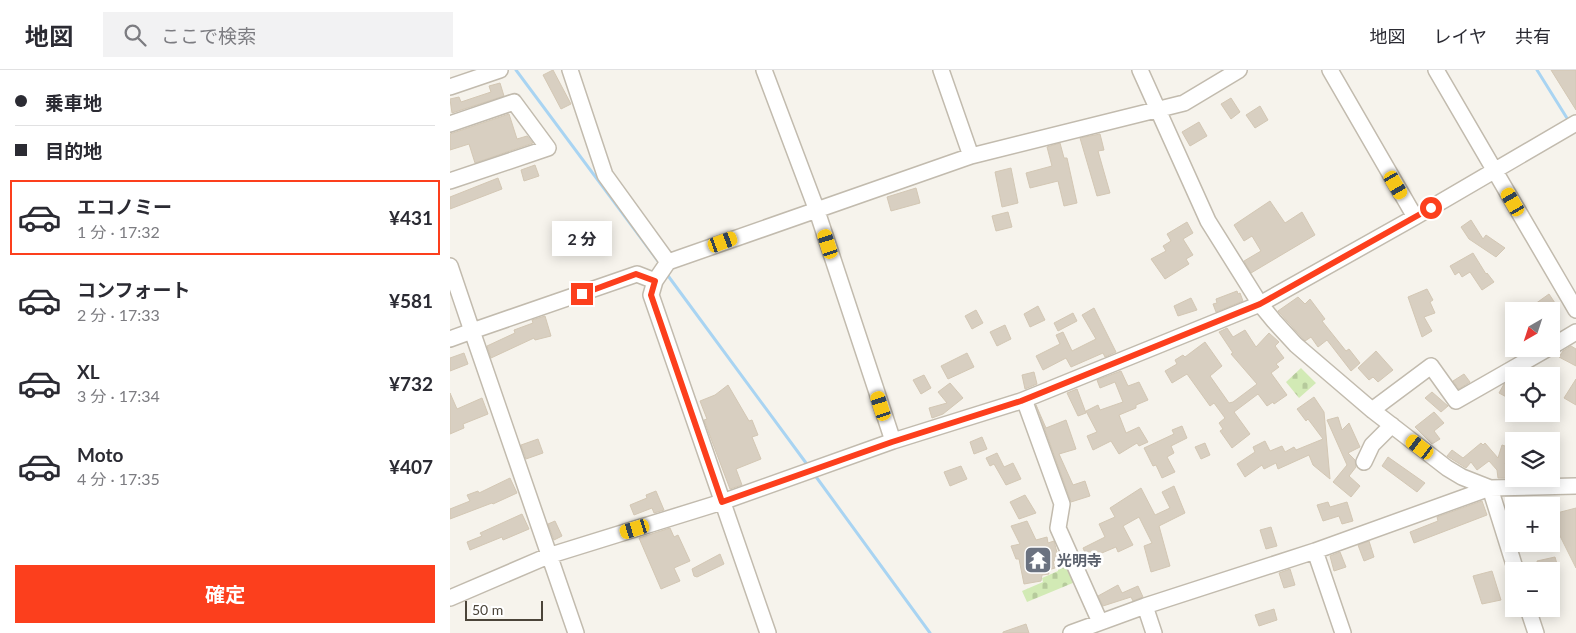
<!DOCTYPE html>
<html lang="ja">
<meta charset="utf-8">
<style>
:root{--surface:#fff;--page:#f2f2f3;--text:#2b2b33;--muted:#7c7c81;--line:#e1e1e2;--accent:#fc3f1d}
body{margin:0;font-family:Lato,"Noto Sans JP",sans-serif;background:var(--page);color:var(--text);height:100vh;display:flex;flex-direction:column;font-size:19px;white-space:nowrap}
*{box-sizing:border-box;margin:0}
p{font-size:16px;color:var(--muted)}
.icon{flex:none;width:28px;height:28px;fill:none;stroke:currentColor;stroke-width:2;stroke-linecap:round;stroke-linejoin:round}
.map{position:relative;flex:1;overflow:hidden}
.sheet{display:flex;flex-direction:column;background:var(--surface);width:450px}
.sheet>*{flex:none}
.top-card{display:grid;align-content:center;height:110px;padding:0 15px;background:var(--surface)}
.needle{width:32px;rotate:219deg}
.controls{position:absolute;left:1055px;top:232px;display:grid;gap:10px}
.controls a{display:grid;place-items:center;width:55px;height:55px;border-radius:0px;background:var(--surface);box-shadow:0 2px 12px #0003;font-size:25px}
.scale{position:absolute;left:15px;bottom:12px;width:78px;box-sizing:border-box;padding-left:5px;border:2px solid #4b4439;border-top:0;font-size:14px;line-height:18px;white-space:nowrap;color:#4b4439;-webkit-text-stroke:4px #fff;paint-order:stroke}
.end{position:absolute;width:22px;height:22px;margin:-11px;border:6px solid #fc3f1d;background:#fff;box-shadow:0 0 0 2px #fff}
.from{border-radius:50%}
.bubble{position:absolute;height:35px;border-radius:0px;background:var(--surface);box-shadow:0 2px 12px #0003;font-size:16px;font-weight:700;line-height:35px;text-align:center}
.car{position:absolute;width:15px;height:30px;margin:-15px -8px;border-radius:6px;box-shadow:0 0 4px 1px #0007;background:linear-gradient(#f5c518 24%,#345 0 40%,#f5c518 0 76%,#345 0 86%,#f5c518 0)}
.top-card b{display:flex;align-items:center;gap:18px;height:48px;font-size:19px}
.top-card b+b{border-top:1px solid var(--line)}
.top-card i{width:12px;height:12px;background:var(--text)}
ul{padding:0;list-style:none}
li{display:flex;align-items:center;gap:15px;height:75px;margin:0 10px 8px;padding:0 5px;border:2px solid transparent;border-radius:0px}
li div{flex:1}
li b{display:block;font-size:19px}
li em{font-style:normal;font-weight:700}
li.on{border-color:var(--accent)}
li>.icon{width:45px;height:45px;stroke-width:1.5}
.cta{display:flex;gap:10px;margin-top:auto;padding:10px 15px}
.cta a{flex:1;height:58px;border-radius:0px;background:var(--accent);color:#fff;font-size:20px;font-weight:700;line-height:58px;text-align:center}
header{display:flex;align-items:center;gap:30px;box-sizing:border-box;height:70px;padding:0 25px;background:var(--surface);border-bottom:1px solid var(--line)}
header strong{font-size:24px}
nav{display:flex;gap:28px;margin-inline-start:auto;font-size:18px}
.search{width:350px;height:45px;background:var(--page);display:flex;align-items:center;gap:12px;box-sizing:border-box;padding:0 18px;border-radius:0px;color:var(--muted);font-size:19px}
main{display:flex;flex:1;min-height:0}
.map>svg:first-child{display:block}
.cemetery{fill:url(#cemetery-stones)}
.lines{fill:none;stroke-linecap:round;stroke-linejoin:round}
.stream{stroke:#a9d4f2;stroke-width:3}
.building{fill:#d8cfc1;stroke:#d3c7b4}
.minor-casing{stroke:#c2bbae;stroke-width:18}
.minor{stroke:#fff;stroke-width:15}
.route{stroke:#fc3f1d;stroke-width:6}
.labels{text-anchor:middle;dominant-baseline:central;stroke-width:5;stroke-linejoin:round;paint-order:stroke}
.worship-label{font-size:15px;font-weight:bold;fill:#5b616d;stroke:#fff;text-anchor:start}
</style>
<header>
<strong>地図</strong>
<div class="search"><svg class="icon" aria-label="search" viewBox="0 0 24 24"><circle cx="10" cy="10" r="6"/><path d="M15 15l6 6"/></svg>ここで検索</div>
<nav><a>地図</a><a>レイヤ</a><a>共有</a></nav>
</header>
<main>
<section class="sheet">
<div class="top-card">
<b><i class="from"></i>乗車地</b>
<b><i></i>目的地</b>
</div>
<ul>
<li class="on"><svg class="icon" aria-label="car" viewBox="0 0 24 24"><path d="M5 17H2v-5l4-1 3-4h7l3 4 3 1v5h-3M9 17h6M6 11h13"/><circle cx="7" cy="17" r="2"/><circle cx="17" cy="17" r="2"/></svg><div><b>エコノミー</b><p>1 分 · 17:32</p></div><em>¥431</em></li>
<li><svg class="icon" aria-label="car" viewBox="0 0 24 24"><path d="M5 17H2v-5l4-1 3-4h7l3 4 3 1v5h-3M9 17h6M6 11h13"/><circle cx="7" cy="17" r="2"/><circle cx="17" cy="17" r="2"/></svg><div><b>コンフォート</b><p>2 分 · 17:33</p></div><em>¥581</em></li>
<li><svg class="icon" aria-label="car" viewBox="0 0 24 24"><path d="M5 17H2v-5l4-1 3-4h7l3 4 3 1v5h-3M9 17h6M6 11h13"/><circle cx="7" cy="17" r="2"/><circle cx="17" cy="17" r="2"/></svg><div><b>XL</b><p>3 分 · 17:34</p></div><em>¥732</em></li>
<li><svg class="icon" aria-label="car" viewBox="0 0 24 24"><path d="M5 17H2v-5l4-1 3-4h7l3 4 3 1v5h-3M9 17h6M6 11h13"/><circle cx="7" cy="17" r="2"/><circle cx="17" cy="17" r="2"/></svg><div><b>Moto</b><p>4 分 · 17:35</p></div><em>¥407</em></li>
</ul>
<div class="cta"><a>確定</a></div>
</section>
<div class="map">
<svg width="1126" height="563" viewBox="0 0 1126 563">
<defs>
<pattern id="cemetery-stones" width="16" height="16" patternUnits="userSpaceOnUse" patternTransform="scale(1.25)"><rect width="16" height="16" fill="#d2eab5"/><path d="M2 7V4a2 2 0 0 1 4 0v3zM10 15v-3a2 2 0 0 1 4 0v3z" fill="#b6ca9c"/></pattern>
</defs>
<rect width="100%" height="100%" fill="#f6f3ec"/>
<!-- cemetery -->
<path class="cemetery" d="M851,298L866,313L849,328L836,312Z
M621,489L630,510L577,532L572,521L593,512L592,508L608,501V494Z"/>
<g class="lines">
<!-- stream -->
<path class="stream" d="M66,0L211,195
M1087,0L1120,53
M216,203L359,397
M364,404L480,563"/>
</g>
<!-- building -->
<path class="building" d="M103,0L121,34L111,39L93,5Z
M1101,0H1126V40Z
M50,13L54,26L2,43L0,29L9,27L11,32L41,22L39,16Z
M781,28L790,42L781,49L771,34Z
M810,36L818,50L805,58L796,45Z
M59,44L67,69L77,66L83,73L25,93L19,74L0,80V64Z
M749,52L757,66L740,76L732,62Z
M650,64L654,80L648,81L660,123L647,126L630,68Z
M610,73L614,88H617L627,133L614,136L608,111L580,118L576,103L602,96L597,77Z
M85,95L89,106L74,111L71,100Z
M561,98L568,133L552,137L545,102Z
M48,108L52,119L0,139V127Z
M466,118L470,133L441,141L437,127Z
M820,131L835,153L852,142L865,165L801,203L794,191L811,181L802,166L794,171L784,155Z
M558,142L562,157L546,161L542,146Z
M1021,150L1033,169L1036,165L1055,178L1046,187L1019,169L1011,157Z
M737,152L743,163L733,169L743,185L736,189L739,194L715,209L701,189L716,181L713,176L721,171L717,164Z
M1023,183L1036,204L1037,203L1044,212L1032,220L1020,202L1012,207L1009,202L1005,205L1000,196Z
M977,219L983,230L980,232L985,243L974,247L982,261L972,267L958,227Z
M787,221L788,224L790,223L793,231L766,242L763,234L767,233L766,229Z
M1099,224L1105,233L1091,241L1085,234Z
M848,227L855,234L860,229L875,249L872,251L896,281L899,279L910,293L901,301L877,270L868,277L861,267L855,271L828,241Z
M741,228L747,240L728,246L724,236Z
M588,236L595,250L580,257L574,244Z
M644,238L666,282L655,287L653,283L621,297L616,288L593,300L586,286L610,274L606,265L613,262L622,281L646,269L632,245Z
M526,240L533,253L522,259L515,246Z
M623,243L627,251L608,261L604,253Z
M95,246L101,266L85,270L84,268L41,288L37,276L65,263L64,260L83,253L82,250Z
M555,255L561,269L547,276L540,262Z
M777,258L783,267L795,260L806,277L819,263L829,272L825,276L834,288L826,294L829,297L821,303L837,325L824,334L823,332L817,336L808,324L784,342L800,364L782,378L770,361L773,359L769,353L775,348L764,333L760,336L737,304L722,313L715,301L727,294L725,290L733,285L735,287L755,272L772,296L760,306L779,333L783,332L807,314L781,284L783,283L769,262Z
M1121,276L1126,279V296L1109,287L1113,281Z
M926,281L943,300L928,312L923,307L919,310L908,298Z
M14,283L18,294L0,301V288Z
M517,283L524,297L498,309L491,296Z
M671,301L678,316L689,312L698,330L686,335V338L669,345L676,363L689,357L698,372L689,376L687,373L669,384L661,371L643,380L637,366L647,362L636,341L648,335L650,340L673,332L665,312L650,318L647,310Z
M584,302L587,314L575,319L572,305Z
M1014,304L1020,312L1009,319L1003,311Z
M474,305L481,318L471,324L463,310Z
M1064,309V331L1049,323L1054,314Z
M1126,309V335L1114,328Z
M500,313L513,328L493,344L482,348L479,338L497,333L488,322Z
M278,315L299,351L302,350L308,365L302,367L311,389L286,399L292,415L280,419L254,350L257,349L250,331L265,325Z
M627,319L636,343L628,346L617,323Z
M982,322L998,336L991,342L975,328Z
M0,323L7,339L32,328L38,344L13,354L14,358L0,364Z
M864,327L874,342L880,409L863,395L859,385L828,399L826,393L814,399L812,395L795,407L787,394L805,382L803,377L815,371L820,381L832,376L835,382L844,377L846,380L873,369L858,349L856,351L847,339Z
M586,335L596,358L616,350L626,379L609,384L623,415L635,411L640,426L621,432Z
M984,342L994,353L984,361L990,369L982,374L965,357Z
M888,347L892,360L899,353L910,377L898,383L905,390L906,397L899,406L910,416L901,427L883,412L897,395L877,350Z
M732,356L737,368L721,376L724,383L717,387L725,402L712,408L706,395L703,396L694,378L724,364L722,360Z
M532,367L537,379L524,384L520,372Z
M88,369L93,383L76,389L71,375Z
M755,373L760,385L751,389L745,377Z
M1031,373L1033,375L1035,373L1048,388L1052,375L1061,378L1055,394H1064V408H1048L1047,400L1039,391L1027,400L1021,392L1016,398L997,386L1002,380L1013,388Z
M547,383L554,397L563,393L571,409L556,415L544,394L540,396L536,388Z
M938,387L975,413L967,422L932,396Z
M511,396L517,409L500,416L494,402Z
M60,408L67,423L43,434L42,433L0,449V439L20,431L17,425L28,421L29,423Z
M724,416L735,443L709,456L720,496L701,502L694,476L702,473L689,447L673,456L683,475L668,482L666,477L647,485L649,490L640,494L633,478L655,467L649,454L665,447L660,438L691,418L705,445L720,438L712,422Z
M206,421L214,440L204,443L202,438L184,445L180,435L197,428L196,425Z
M575,425L586,443L569,449L560,432Z
M1032,431L1037,445L964,473L960,462L988,451L987,447Z
M878,432L880,437L897,432L903,451L892,454L889,446L873,451L867,435Z
M1126,438V498L1104,454L1103,444Z
M72,444L79,459L53,470L52,467L20,480L17,472L32,466L30,463Z
M105,451L112,466L104,470L98,454Z
M577,451L586,470L597,467L598,473L604,471L609,490L603,491L605,498L598,500L599,504L592,505L591,511L574,514L569,489H566L561,476L570,474L561,456Z
M821,457L827,476L816,479L810,460Z
M220,458L224,467L228,465L240,491L224,498L230,511L211,519L189,468Z
M919,471L924,487L914,491L908,475Z
M890,482L896,497L884,501L880,486Z
M270,484L274,494L247,507L244,506L242,499Z
M1105,487L1109,501H1089L1087,491Z
M840,499L845,515L834,518L829,503Z
M1042,501L1051,530L1032,534L1023,506Z
M668,515L672,523L688,516L693,527L683,531L681,527L653,536L648,526Z
M824,539L827,550L809,556L805,545Z
M576,554L579,563H553V562Z"/>
<g class="lines">
<!-- minor casing -->
<g class="minor-casing">
<path id="minor" d="M120,0L155,105L218,192
M314,0L366,138L443,371
M491,0L521,86
M690,0L758,151L810,234L824,251L846,275L922,340L997,398L1012,407L1040,418
M880,0L965,147
M986,0L1126,240
M0,17L50,0
M0,54L64,32L98,78L0,111
M0,196L22,261L0,269
M1101,277L1126,262
M571,331L575,332L612,434L608,458L650,552
M922,340L981,296L1006,331L1097,279
M914,392L922,375L942,355
M1040,418L1066,501
M865,481L893,563
M0,528L98,486L272,432L443,371L571,331L810,234L965,147L1126,53
M695,536L704,563
M1078,539L1086,563
M126,563L22,261L187,204L205,211
M318,563L201,225L205,211L218,192L521,86L734,33L789,0
M621,563L695,536L865,481L1040,418L1126,416"/>
</g>
<!-- minor -->
<use href="#minor" class="minor"/>
</g>
<g class="lines">
<!-- route -->
<path class="route" d="M132,224L186,204L205,211L201,225L272,432L442,372L571,331L810,234L981,138"/>
</g>
<!-- icons -->
<defs>
<g id="temple-square" transform="scale(1.4375)"><rect x="-9" y="-9" width="18" height="18" rx="4" fill="#6b7280" stroke="#fff"/><path d="M0-6L5-2H3V0L6.5 2.5H4V6H1.5V3h-3V6H-4V2.5H-6.5L-3 0V-2H-5Z" fill="#fff"/></g>
</defs>
<g fill-rule="evenodd">
<use href="#temple-square" x="588" y="490"/>
</g>
<g class="labels">
<!-- worship labels -->
<g class="worship-label">
<text x="607" y="490">光明寺</text>
</g>
</g>
</svg>
<div class="controls">
<a><svg class="needle" viewBox="-14 -14 28 28"><path d="M0-13l5 13h-10z" fill="#e53935"/><path d="M0 13l5-13h-10z" fill="#7c7c81"/></svg></a>
<a><svg class="icon" aria-label="locate" viewBox="0 0 24 24"><circle cx="12" cy="12" r="6"/><path d="M12 2v4M12 18v4M2 12h4M18 12h4"/></svg></a>
<a><svg class="icon" aria-label="layers" viewBox="0 0 24 24"><path d="M12 4l9 5-9 5-9-5zM3 14l9 5 9-5"/></svg></a>
<a>+</a>
<a>−</a>
</div>
<div class="scale">50 m</div>
<i class="end from" style="left:981px;top:138px"></i>
<i class="end" style="left:132px;top:224px"></i>
<div class="bubble" style="left:102px;top:151px;width:60px">2 分</div>
<i class="car" style="left:946px;top:115px;rotate:150deg"></i>
<i class="car" style="left:1063px;top:132px;rotate:330deg"></i>
<i class="car" style="left:273px;top:172px;rotate:70deg"></i>
<i class="car" style="left:378px;top:174px;rotate:342deg"></i>
<i class="car" style="left:431px;top:336px;rotate:342deg"></i>
<i class="car" style="left:970px;top:377px;rotate:307deg"></i>
<i class="car" style="left:185px;top:459px;rotate:253deg"></i>
</div>
</main>
